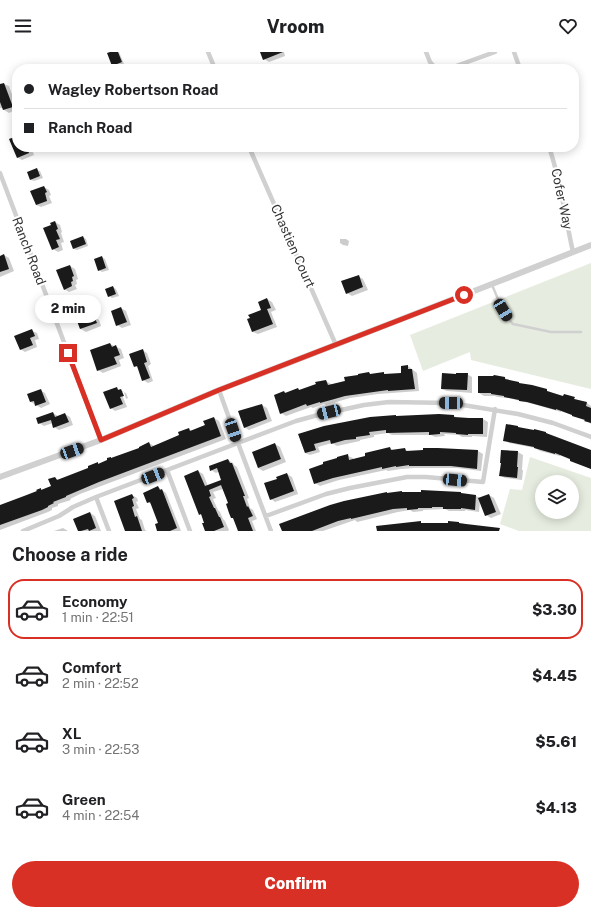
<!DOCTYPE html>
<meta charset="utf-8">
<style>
:root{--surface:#fff;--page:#f2f2f2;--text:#202124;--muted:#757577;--line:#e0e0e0;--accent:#d93025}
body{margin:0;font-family:"Public Sans",sans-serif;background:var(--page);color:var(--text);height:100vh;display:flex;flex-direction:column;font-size:15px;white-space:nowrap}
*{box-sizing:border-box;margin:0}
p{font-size:13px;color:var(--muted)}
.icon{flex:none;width:22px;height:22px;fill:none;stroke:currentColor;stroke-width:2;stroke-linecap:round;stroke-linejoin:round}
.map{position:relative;height:479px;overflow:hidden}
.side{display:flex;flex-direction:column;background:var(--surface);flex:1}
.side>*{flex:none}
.guide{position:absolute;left:12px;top:12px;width:567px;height:88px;border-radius:16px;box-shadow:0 2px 10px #0003;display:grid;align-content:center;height:88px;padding:0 12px;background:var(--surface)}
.buttons{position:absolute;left:535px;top:423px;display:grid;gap:8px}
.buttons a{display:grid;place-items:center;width:44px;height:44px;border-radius:50%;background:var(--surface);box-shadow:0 2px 10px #0003;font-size:20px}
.end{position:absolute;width:18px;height:18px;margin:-9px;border:5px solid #d93025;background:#fff;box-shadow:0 0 0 2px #fff}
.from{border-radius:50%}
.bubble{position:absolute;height:28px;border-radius:14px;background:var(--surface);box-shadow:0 2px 10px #0003;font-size:13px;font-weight:800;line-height:28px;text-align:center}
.car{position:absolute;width:12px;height:24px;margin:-12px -6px;border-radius:5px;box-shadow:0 0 3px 1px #0007;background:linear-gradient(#222 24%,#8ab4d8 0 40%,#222 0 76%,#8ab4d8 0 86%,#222 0)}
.guide b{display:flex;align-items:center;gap:14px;height:38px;font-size:15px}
.guide b+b{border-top:1px solid var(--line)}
.guide i{width:10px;height:10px;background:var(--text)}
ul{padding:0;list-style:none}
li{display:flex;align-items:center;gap:12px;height:60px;margin:0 8px 6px;padding:0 4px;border:2px solid transparent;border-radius:16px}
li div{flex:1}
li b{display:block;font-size:15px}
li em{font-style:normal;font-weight:800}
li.selected{border-color:var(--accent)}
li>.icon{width:36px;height:36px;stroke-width:1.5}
h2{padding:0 12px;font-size:18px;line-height:48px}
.primary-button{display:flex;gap:8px;margin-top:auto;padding:8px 12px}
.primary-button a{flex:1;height:46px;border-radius:24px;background:var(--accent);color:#fff;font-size:16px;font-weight:800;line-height:46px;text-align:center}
header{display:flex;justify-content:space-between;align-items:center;height:52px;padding:0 12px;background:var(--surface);font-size:18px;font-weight:800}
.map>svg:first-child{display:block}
.green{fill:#e6ecdf;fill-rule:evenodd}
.shadow{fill:#0003}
.building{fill:#1a1a1a}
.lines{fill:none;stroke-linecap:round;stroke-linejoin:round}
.service{stroke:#d0d0d0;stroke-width:2.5}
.minor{stroke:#d0d0d0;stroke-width:4.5}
.tertiary{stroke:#d0d0d0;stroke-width:6}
.route{stroke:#d93025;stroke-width:5}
.labels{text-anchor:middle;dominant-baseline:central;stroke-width:4;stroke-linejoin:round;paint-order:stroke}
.street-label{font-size:13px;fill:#333;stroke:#fff}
</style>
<header><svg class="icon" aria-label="menu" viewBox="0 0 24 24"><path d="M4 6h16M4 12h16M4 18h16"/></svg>Vroom<svg class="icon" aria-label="heart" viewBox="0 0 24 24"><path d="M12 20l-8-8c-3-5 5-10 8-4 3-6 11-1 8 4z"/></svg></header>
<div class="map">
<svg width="591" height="479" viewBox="0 0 591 479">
<rect width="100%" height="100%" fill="#fff"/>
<!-- green -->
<path class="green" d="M591,211V337L471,308L470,300L423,319L410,283Z
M530,405L591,426V479H519L500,472L510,437L522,438ZM542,430H572V460H542Z"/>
<!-- shadow -->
<path class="shadow" d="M112,0H119L124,12L115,15L112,14Z
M261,0H284L285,4L269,10L264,7Z
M4,32L9,34L17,56V57L9,61L4,58L3,56H0V33Z
M17,85V95H31L34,103L22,108L17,105L10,87Z
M37,118L40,119L43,126L34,129L31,128Z
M44,135L49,138L51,143L49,144L52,151L41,155L36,153Z
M55,170L60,173L62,180L61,181L64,190L61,191L63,198L58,200L53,197L52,174Z
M83,185L86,187L88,194L77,198L74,197L71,190Z
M340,187H346L349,189L348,194L343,193L340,191Z
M4,203L9,206L14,219L0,225V205Z
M102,205L105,207L109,218L102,220L99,218Z
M70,214L75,217L78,227L76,228L77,232L75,233L77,237L69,240L64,237Z
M358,224L363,227L368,238L352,244L347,241Z
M113,235L116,237L119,244L112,246L109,244Z
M267,247L272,250L276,258L271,260L277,275L258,282L253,280Z
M81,251L86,254L91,266L94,265L99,268L101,274L86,280L81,277L75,262L79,260Z
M121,256L126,259L131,273L122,276L117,273Z
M32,279L37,281L39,287L35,288L37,295L25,300L20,297Z
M110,292L121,297L124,306L119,308L121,314L103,321L98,318Z
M142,298L147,301L151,312L148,314L153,329L148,331L143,328L139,316L135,314Z
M408,314L417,321L419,339L378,342L350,346L326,353L324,352L313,356L311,355L286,364L281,361L284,340L287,341L298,337L301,339L326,329L331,332V333L369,321L371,323L384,321L386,323L402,322Z
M467,322L472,325V341L447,339L442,337Z
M505,326L546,344L548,339L563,346L564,343L587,351L591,354V372L586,368L561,359V360L533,352L508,346L497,345L495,344H484L479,341Z
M116,336L126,341L128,346L126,347L124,340H121L127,355L115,359L111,356Z
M40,338L45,341L50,352L41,356L31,350Z
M262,353L267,356L272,369L249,378L244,375Z
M53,361L58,364L65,362L70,365L73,373L59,378L54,375L53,371L44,374L39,371Z
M439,363L454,364L458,366L483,367L488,370L487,385L472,384V385H462L459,383L444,382L445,384L435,385L431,383H392L388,381L374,383V385L360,388V389L337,394L332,391L318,395L320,400L310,403L305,401L299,383Z
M214,366L219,369L226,387L80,442L70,447L71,448L58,452V454L52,456V458L48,460L0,478V454L24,445L41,437L43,438L52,435L55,426L59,428L90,417L98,411L99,412L141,396L149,391L154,394L180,384L189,377L192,379L206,373Z
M518,375L520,376L546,381L551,384L591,399V417L560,403V404L540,399L535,396L509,391L504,388Z
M275,392L280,395L286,410L263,419L258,416L253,400Z
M390,396L394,399L405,397L409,400L478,399L483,402L481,419L457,416H414L402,417H401L388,419L386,418L339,428L320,434L315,431L348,404L353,406V408L367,405Z
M518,400L523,403L522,418H523L522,428L505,426L501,424Z
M228,408L233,411L234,413L237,415L249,446L247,447L250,456L253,458L257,467L252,469L256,479H237L239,478L234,467L232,466L229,452L223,437L213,440L216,446L213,447L218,458L220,460L223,467L225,469L229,478L228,479H206L205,471L202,463L200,462L198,419L203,422L208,434L223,428L220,419L216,421L211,418Z
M287,422L292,425L298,442L275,450L271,447L278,427Z
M158,435L166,441L181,479H159L160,472L152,453L148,450Z
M402,440L405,441H461L464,443L476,444L480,446L489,443L494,446L501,462L491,466L486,463L480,449L479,460L465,458V459H449L445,457L423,458V459L413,460L410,458L398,460L357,470L355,468L323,479H283L344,450L387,441Z
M132,443L137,446L138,449L136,450L139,456L136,457L140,467L142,468L145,478L147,479H126Z
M90,461L95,464L101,479H79Z
M63,476L68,479H54Z"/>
<!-- building -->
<path class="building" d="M110,0H118L122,10L112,14L107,1Z
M260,0H283L263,8Z
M4,31L13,55L3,58L0,50V32Z
M17,84V95H27L29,101L17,106L9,87Z
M37,116L40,124L30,128L27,120Z
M44,134L47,140L45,141L47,149L36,153L30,139Z
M55,169L58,177L56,178L60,187L56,188L59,195L52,198L43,176L51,173L50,171Z
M83,184L86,192L73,197L70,189Z
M4,202L9,217L0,220V204Z
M102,204L106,216L98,219L94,207Z
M70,213L74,224L72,225L73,229L71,230L72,234L64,238L56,218Z
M359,223L363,235L346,242L341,229Z
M113,234L116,242L108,245L105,237Z
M267,246L271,256L267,257L273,272L252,280L247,267L250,266L248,263L261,258L258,250Z
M81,250L88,266L94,264L97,271L80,277L74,261L78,260L75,252Z
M121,255L127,270L116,274L111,259Z
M32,277L35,284L30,286L33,293L20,298L14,284Z
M110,291L112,295L116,293L120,303L114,305L117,312L97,319L90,298Z
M143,297L147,310L144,311L150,326L142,329L137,314L134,315L129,302Z
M408,313V317H412L415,337L388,339V338L345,344L331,348L320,351V350L307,354L306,352L280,362L274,343L284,339L285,341L298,336L299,338L316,332L315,330L326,328L328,333L345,329L344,325L358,323V322L369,320L370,322L384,320V322L401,321V314Z
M442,321L456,322V321H468L467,338L441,337Z
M494,323L505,325V327L519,330V331L532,333L547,337V339L563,344L564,342L575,345L574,347L587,350L586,354L591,356V371L584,369L585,368L572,364V363L556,357V358L527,350L519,349V348L504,345V344L491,342V341H478V324H493Z
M117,335L118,338L121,337L124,344L120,345L123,352L110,357L103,340Z
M41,337L46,350L35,354L34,349L30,350L27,342Z
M262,352L267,367L244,376L238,359Z
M53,360L55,365L65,361L69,370L53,376L51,368L38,372L36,366Z
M439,362L454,363V365L469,366H483V382H468V383L456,382V381L440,380V382L429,383V380L386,381V378L369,380L370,383L356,385V387L345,388L331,392L330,388L314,392L316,398L305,401L298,382L324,374L370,365L396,363V364Z
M214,365L221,384L99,430L66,444V445L53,450L54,451L48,454V455L42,458L0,473V453L24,444L37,439L36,438L41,436V438L51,434L48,427L55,425L57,428L88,416V414L98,410V412L107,408V406L111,405V406L139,396V395L149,390L151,395L179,383L178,380L189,376L190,379L205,373L203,369Z
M506,372L518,374V375L534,378V377L546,380V381L591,398V417L570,409V407L555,401V402L534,396V395L503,389Z
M275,391L281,407L258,416L252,400Z
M390,395L391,398L405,396L406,399L423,398V396H438L478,398L477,417L451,414H409V413L396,415V414L382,417V415L333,426L314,432L309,417L323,412V410L337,406V405L348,402L349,408L365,404V401Z
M501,398L518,399L517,415H518L517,426L499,424L501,411H500Z
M228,407L230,411H232L245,444H243L247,455L248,454L253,464L248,466L253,479H238L233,466H231L229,461L226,452L228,451L221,433L209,438L211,444L209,445L214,456H215L219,465H220L224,475L214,479H205L202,471H204L201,462L199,463L184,424L198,418L205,434L221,428L217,416L210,419L209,414Z
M287,421L294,439L270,448L264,431L277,427L276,425Z
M158,434L160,438L162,437L177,476L170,479H157L155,472L158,471L150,450L147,451L143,441Z
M421,438L461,440V441L476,443L475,458L461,456V457H443V455H432V456H418V457L407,458V456L393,457L351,467V466L338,469L312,479H282L279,472L330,453L344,449L387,440V441L402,439V440H421Z
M132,442L134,446L132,447L134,454L132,455L135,465L137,464L142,479H125L114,449Z
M489,442L496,460L485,464L478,446Z
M90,460L96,476L89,479L88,477L81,479H78L73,467Z
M421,469V471H448V469L459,470V471L466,472L500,476L499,479H377L376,474Z"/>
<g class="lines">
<!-- service -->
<path class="service" d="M492,233C498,246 502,261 513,272L551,280H581"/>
<!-- minor -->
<path class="minor" d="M208,0L215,17
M426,0L430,10L436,17
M514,0L520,17
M448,17L495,0
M249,95L336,293
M549,95C561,129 565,165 573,200
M0,121L101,388
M219,338L238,391L271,479
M167,418L190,479
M96,445L109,479
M266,464L326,442L350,436L407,425H426L483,430L495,357
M23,479L59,464L73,455L96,445L296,369L318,363L364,353L389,350L451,351L518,362L553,371L591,385"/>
<!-- tertiary -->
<path class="tertiary" d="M0,425L101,388L219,338L492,232L591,193"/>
</g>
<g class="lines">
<!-- route -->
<path class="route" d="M68,301L101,388L219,338L464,243"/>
</g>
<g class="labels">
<!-- street labels -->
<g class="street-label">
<text transform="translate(562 147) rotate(78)">Cofer Way</text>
<text transform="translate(293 194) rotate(66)">Chastien Court</text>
<text transform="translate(29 199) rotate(69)">Ranch Road</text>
</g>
</g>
</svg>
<div class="buttons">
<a><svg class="icon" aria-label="layers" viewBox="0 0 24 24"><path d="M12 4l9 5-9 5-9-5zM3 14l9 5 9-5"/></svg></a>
</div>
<i class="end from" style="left:464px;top:243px"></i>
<i class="end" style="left:68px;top:301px"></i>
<div class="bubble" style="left:35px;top:243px;width:66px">2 min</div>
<i class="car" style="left:503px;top:258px;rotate:149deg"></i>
<i class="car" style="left:451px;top:351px;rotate:271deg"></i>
<i class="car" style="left:329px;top:360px;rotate:256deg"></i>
<i class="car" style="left:233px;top:378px;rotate:161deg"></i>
<i class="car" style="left:72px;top:399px;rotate:70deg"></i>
<i class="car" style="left:153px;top:424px;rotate:69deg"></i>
<i class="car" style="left:455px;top:428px;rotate:95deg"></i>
<div class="guide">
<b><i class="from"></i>Wagley Robertson Road</b>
<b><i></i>Ranch Road</b>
</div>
</div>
<section class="side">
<h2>Choose a ride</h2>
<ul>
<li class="selected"><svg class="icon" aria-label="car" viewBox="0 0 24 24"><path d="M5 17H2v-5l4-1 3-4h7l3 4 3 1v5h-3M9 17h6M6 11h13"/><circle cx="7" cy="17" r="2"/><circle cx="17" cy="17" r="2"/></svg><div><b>Economy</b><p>1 min · 22:51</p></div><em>$3.30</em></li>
<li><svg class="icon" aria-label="car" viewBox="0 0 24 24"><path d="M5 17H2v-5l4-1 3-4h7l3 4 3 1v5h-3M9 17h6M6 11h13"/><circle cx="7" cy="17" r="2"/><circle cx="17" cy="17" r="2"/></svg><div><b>Comfort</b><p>2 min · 22:52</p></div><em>$4.45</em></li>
<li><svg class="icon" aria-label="car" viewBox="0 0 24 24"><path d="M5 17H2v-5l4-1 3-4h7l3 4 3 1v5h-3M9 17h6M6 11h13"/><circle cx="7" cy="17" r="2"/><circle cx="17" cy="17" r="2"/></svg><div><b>XL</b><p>3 min · 22:53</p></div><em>$5.61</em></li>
<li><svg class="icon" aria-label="car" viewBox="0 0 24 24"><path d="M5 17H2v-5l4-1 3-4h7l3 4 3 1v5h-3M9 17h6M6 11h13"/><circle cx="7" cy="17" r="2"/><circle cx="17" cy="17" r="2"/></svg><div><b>Green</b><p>4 min · 22:54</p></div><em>$4.13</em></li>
</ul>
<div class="primary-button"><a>Confirm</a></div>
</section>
